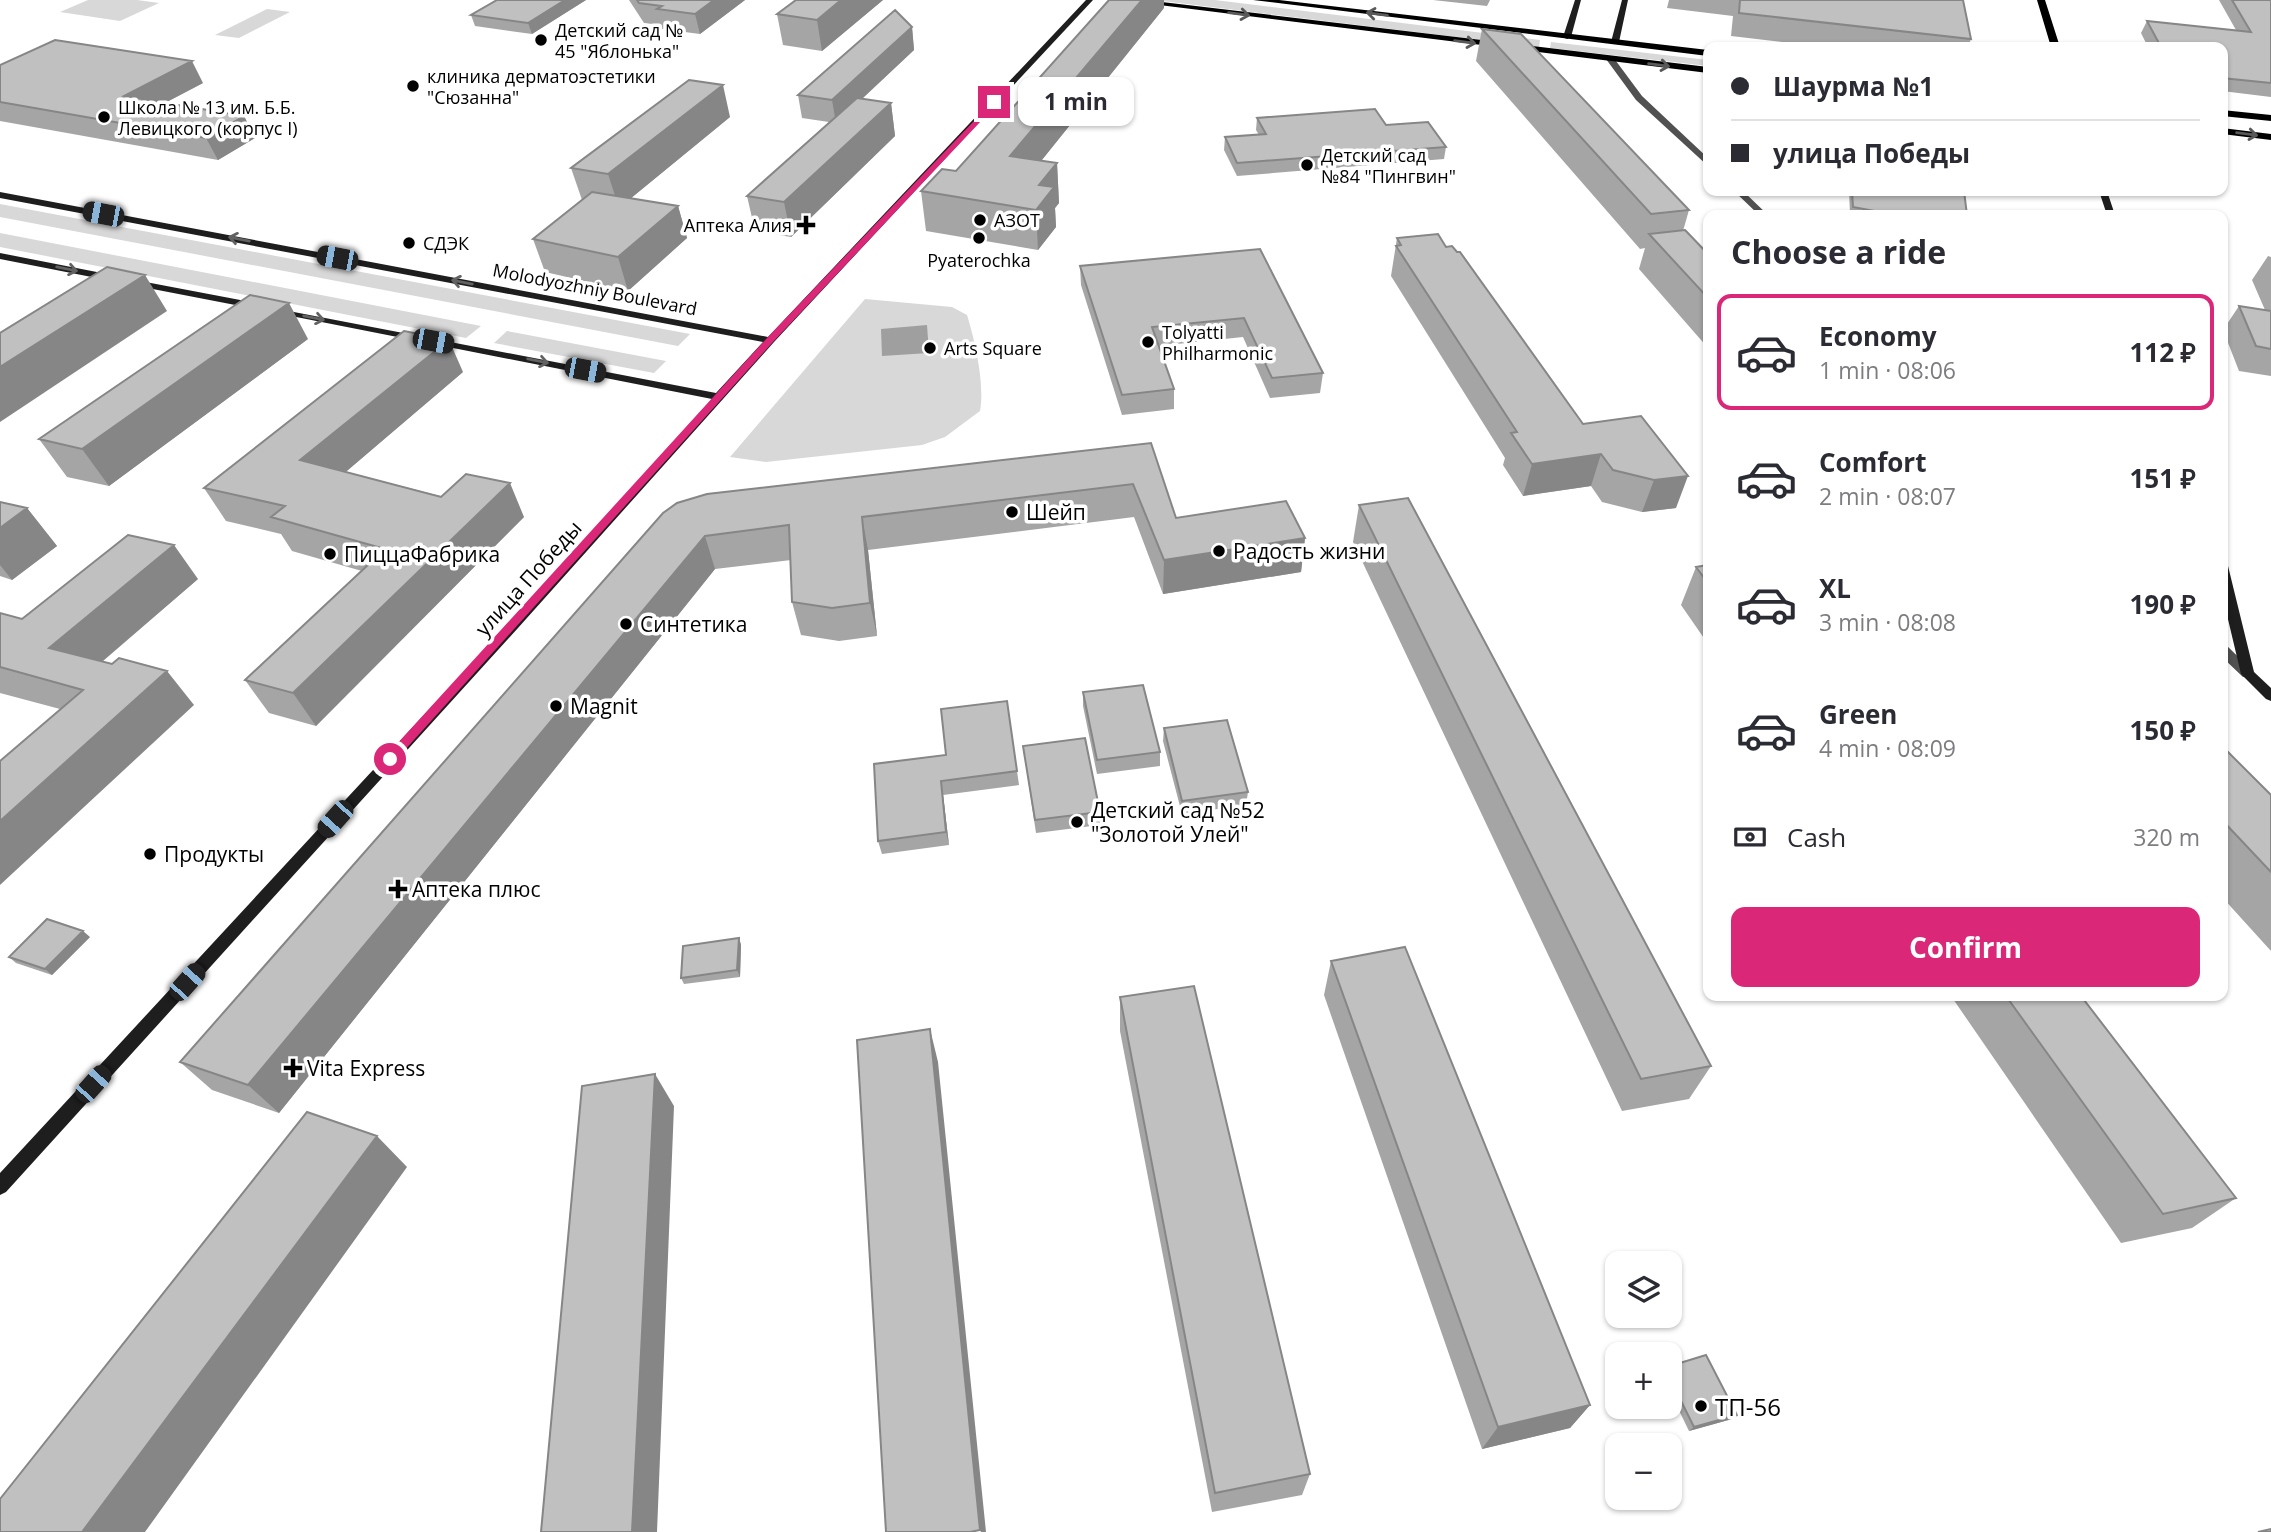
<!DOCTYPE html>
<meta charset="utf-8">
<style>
:root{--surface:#fff;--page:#f7f7f7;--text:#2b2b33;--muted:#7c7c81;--line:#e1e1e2;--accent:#db2777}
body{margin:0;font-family:"Open Sans",sans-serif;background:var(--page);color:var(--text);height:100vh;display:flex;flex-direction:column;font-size:26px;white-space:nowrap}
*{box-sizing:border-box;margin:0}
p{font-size:23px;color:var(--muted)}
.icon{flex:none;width:38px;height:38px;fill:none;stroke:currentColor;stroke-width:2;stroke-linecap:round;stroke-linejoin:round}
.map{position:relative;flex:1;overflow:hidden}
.sheet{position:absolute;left:1703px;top:210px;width:525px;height:791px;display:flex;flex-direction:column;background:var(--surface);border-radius:14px;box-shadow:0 2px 5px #0004}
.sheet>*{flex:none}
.top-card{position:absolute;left:1703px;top:42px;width:525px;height:154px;border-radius:14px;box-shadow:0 2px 5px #0004;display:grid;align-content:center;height:154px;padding:0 28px;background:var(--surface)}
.tools{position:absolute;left:1605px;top:1251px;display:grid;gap:14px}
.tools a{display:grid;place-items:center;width:77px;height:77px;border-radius:14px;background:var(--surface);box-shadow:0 2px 5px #0004;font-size:35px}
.end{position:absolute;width:32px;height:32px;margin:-16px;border:9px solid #db2777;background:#fff;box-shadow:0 0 0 4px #fff}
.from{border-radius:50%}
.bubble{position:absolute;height:49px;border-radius:14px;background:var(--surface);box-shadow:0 2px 5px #0004;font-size:23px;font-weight:700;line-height:49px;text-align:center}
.car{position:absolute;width:21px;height:42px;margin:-21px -10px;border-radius:9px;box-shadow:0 0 5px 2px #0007;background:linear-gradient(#222 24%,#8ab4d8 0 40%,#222 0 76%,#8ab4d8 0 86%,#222 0)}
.top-card b{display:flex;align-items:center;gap:24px;height:66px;font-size:26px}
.top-card b+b{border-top:2px solid var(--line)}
.top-card i{width:18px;height:18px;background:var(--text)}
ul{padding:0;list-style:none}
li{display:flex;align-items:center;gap:21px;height:116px;margin:0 14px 10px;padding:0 14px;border:4px solid transparent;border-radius:14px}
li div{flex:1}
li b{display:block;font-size:26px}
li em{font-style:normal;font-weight:700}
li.on{border-color:var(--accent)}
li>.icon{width:63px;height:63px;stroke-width:1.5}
h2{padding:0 28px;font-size:32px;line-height:84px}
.pay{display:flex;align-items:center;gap:18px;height:77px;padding:0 28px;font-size:26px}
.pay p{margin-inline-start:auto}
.primary-button{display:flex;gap:14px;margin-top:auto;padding:14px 28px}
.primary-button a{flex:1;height:80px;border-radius:14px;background:var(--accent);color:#fff;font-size:28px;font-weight:700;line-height:80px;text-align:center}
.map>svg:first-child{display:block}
.green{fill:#d8d8d8}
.water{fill:#9f9f9f}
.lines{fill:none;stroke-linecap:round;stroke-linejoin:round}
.minor{fill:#515151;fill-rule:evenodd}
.secondary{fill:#1e1e1e;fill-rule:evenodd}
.primary{fill:#000;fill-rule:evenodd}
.wall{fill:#a5a5a5}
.shaded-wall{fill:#868686}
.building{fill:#c0c0c0;stroke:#868686;stroke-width:2}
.oneway{stroke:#595959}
.oneway2{stroke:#626262}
.route{fill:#db2777}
.poi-dot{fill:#000;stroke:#fff;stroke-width:2.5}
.labels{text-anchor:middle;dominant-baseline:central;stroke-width:7;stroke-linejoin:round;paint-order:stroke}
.far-poi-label{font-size:18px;fill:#000;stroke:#fff;text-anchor:start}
.far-street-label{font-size:18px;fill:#000;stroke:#fff}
.poi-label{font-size:21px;fill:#000;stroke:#fff;text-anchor:start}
.street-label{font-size:21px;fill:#000;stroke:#fff}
.near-poi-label{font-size:24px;fill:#000;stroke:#fff;text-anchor:start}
</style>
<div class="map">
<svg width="2271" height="1532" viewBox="0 0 2271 1532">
<rect width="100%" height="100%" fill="#fff"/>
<!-- green -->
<path class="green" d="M88,0H137L159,3L120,21L60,12Z
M1154,0H1215L1540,40L1539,47Z
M267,9L290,12L239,38L215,35Z
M1551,42L1708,60V66L1550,48Z
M0,204L690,334L678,346L0,217Z
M0,233L481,326L466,338L0,247Z
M865,299L952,307L967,315C975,341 985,384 980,411L945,437L922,445L766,462L730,457Z
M507,331L666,361L654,373L494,343Z"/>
<!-- water -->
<path class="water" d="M927,325L929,353L882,356L881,329Z"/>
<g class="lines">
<!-- minor -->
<path class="minor" d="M1607,57H1613L1642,96L1708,158V166L1636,100L1606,59Z
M1734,191H1743L1768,215H1759Z
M2222,645L2227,646L2253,671L2255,674L2253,677H2243L2222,657Z"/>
<!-- secondary -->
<path class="secondary" d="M1086,0H1093L774,342L518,628L6,1192L0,1195V1173L510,622L712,399L276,313L273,312V308L716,393L763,342L0,198V192L768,337Z
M1575,0H1581L1571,37L1567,39L1563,37Z
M1622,0H1628L1619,42L1615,44L1611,42Z
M2099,191H2107L2115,215H2107Z
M0,253L112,275L117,278L112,281L0,259Z
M135,280L256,303L261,306L256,309L132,285V281Z
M2222,562L2228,566L2254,672L2271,688V701L2266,699L2241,674L2222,594Z"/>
<!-- primary -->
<path class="primary" d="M1119,0H1145L1708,67V73Z
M1253,0H1279L1708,50V56Z
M2037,0H2045L2060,47H2051Z
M2222,110L2271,115V121L2222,116Z
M2222,128L2271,134V140L2222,134Z"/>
</g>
<!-- wall -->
<path class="wall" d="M497,0H586L532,34L475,26L471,15Z
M629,0H745L700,34L662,29L661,25L644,23Z
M796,0H883L822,51L783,45L777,14Z
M1433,0H1490L1487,6Z
M1669,0H1963L1971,39L1968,47H1824L1731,36L1733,16L1667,8Z
M2219,0H2271V97L2222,91V47H2148L2141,33L2147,21L2236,30Z
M1164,8L1041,161L1057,163L1059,203L1055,208L1056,227L1038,250L926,231L921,191L956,171Z
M912,27L914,50L862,99L891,103L895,136L791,237L755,231L747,196L829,122L802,118L798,95Z
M1482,29L1689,210L1683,231L1708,254V348L1639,269L1645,248L1640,249L1476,61Z
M0,65L203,83L165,103L244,116L255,138L218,160L0,121Z
M730,117L631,198L678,206L687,238L628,291L545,272L533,239L582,200L571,168Z
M1257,118L1386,125L1446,147L1444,159L1237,176L1224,150L1225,137L1259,135L1256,130Z
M1849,191H1964L1967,215H1861L1850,214Z
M1397,238L1446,247L1583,424L1641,416L1676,508L1642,512L1602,502L1591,486L1523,496L1503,465L1505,458L1391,276Z
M1260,249L1323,373L1320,393L1270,398L1243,337L1158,346L1174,389V409L1122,415L1081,285L1080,266Z
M2268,256L2271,257V376L2239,371L2223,330L2239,306L2265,310L2252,280Z
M308,339L109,486L67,477L39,439Z
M463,372L345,472L524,517L316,726L269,713L245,680L362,571L292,551L281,534L226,521L204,488Z
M1151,443L1176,518L1305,538L1301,572L1163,594L1134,517L868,550L877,636L839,641L801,635L792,602L791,560L715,569L279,1113L212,1090L180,1062L663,513Z
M0,502L27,508L57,546L12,580L0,576Z
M1359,505L1711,1066L1689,1099L1622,1111L1353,542Z
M1708,565V644L1681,605L1696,567Z
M198,579L102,662L194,705L60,709L0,693V613L22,619Z
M1083,692L1160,752V766L1097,774L1083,706Z
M1164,728L1248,792L1246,805L1182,814L1163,741Z
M1023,746L1100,812V825L1036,833Z
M2222,746L2271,795V951L2222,897Z
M874,764L1017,771L1019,785L943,795L949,845L882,854L878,841Z
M90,937L52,975L16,963L9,957Z
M739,938L741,945L740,977L684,984L681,978Z
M1331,961L1590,1405L1570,1428L1482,1449L1324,995Z
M1951,996H2081L2236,1198L2192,1228L2121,1243Z
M1120,997L1310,1474L1302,1495L1212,1512L1120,1031Z
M1670,1366L1737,1415L1732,1419L1689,1431L1670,1392Z"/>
<!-- shaded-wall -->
<path class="shaded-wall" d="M565,0H586L532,34L528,23Z
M714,0H745L700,34L695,14Z
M841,0H883L822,51L817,20Z
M1142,0H1164V8L1013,196L1010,156Z
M912,27L914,50L836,123L832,100Z
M192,61L203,83L136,118L124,96Z
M723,85L730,117L619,208L608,174Z
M891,103L895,136L791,237L784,202Z
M244,116L255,138L218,160L206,138Z
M1057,163L1059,203L1055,208L1056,227L1038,250L1036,210L1039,185Z
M678,206L687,238L628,291L618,257Z
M145,275L167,311L0,422V367Z
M289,303L308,339L109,486L82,449Z
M449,340L463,372L320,494L300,460Z
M1601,454L1591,486L1523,496L1532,464Z
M1688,476L1676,508L1642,512L1654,480Z
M510,483L524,517L316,726L293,693Z
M27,508L57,546L12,580L0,565V528Z
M862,517L868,550L877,636L870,603Z
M705,536L715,569L279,1113L248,1085Z
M1305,538L1301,572L1163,594L1164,560Z
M174,545L198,579L78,682L49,648Z
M167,671L194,705L0,885V821Z
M941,781L943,795L949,845L946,832Z
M83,931L90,937L52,975L45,969Z
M739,938L741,945L740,977L737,970Z
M930,1029L938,1062L986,1532H981L980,1530Z
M655,1074L674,1106L657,1532H632Z
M377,1136L407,1167L145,1532H82Z
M1590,1405L1570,1428L1482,1449L1498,1427Z
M1737,1415L1732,1419L1689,1431L1694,1427Z"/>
<!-- building -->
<path class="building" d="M497,0H565L528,23L471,15Z
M637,0H714L695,14L657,9L662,6L639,3Z
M796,0H841L817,20L777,14Z
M1109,0H1142L1010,156L1057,163L1039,185L1054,187L1036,210L921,191L942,169L956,171Z
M1740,0H1963L1971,39L1739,13Z
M2232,0H2271V83L2222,78V47H2161L2147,21L2251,32Z
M895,10L912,27L832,100L798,95Z
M1482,29L1521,34L1689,210L1651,214Z
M55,40L192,61L124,96L244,116L206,138L0,102V65Z
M689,80L723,85L608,174L571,168Z
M857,98L891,103L784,202L747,196Z
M1375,109L1386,125L1428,122L1446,147L1237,163L1225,137L1266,134L1257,118Z
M1852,191H1964L1967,215H1876L1875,211L1853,207Z
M592,192L678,206L618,257L533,239Z
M1685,230L1708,254V298L1649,234Z
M1438,234L1446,247L1452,246L1457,252H1460L1583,424L1641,416L1688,476L1654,480L1613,470L1601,454L1532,464L1511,433L1517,432L1396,246L1401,245L1397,238Z
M1260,249L1323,373L1272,378L1244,318L1152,327L1174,389L1122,395L1080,266Z
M107,267L145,275L0,367V333Z
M250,295L289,303L82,449L39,439Z
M2239,306L2271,311V349L2256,346Z
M404,331L449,340L300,460L441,497L466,474L510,483L293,693L245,680L385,549L271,517L285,506L204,488Z
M1151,443L1176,518L1286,501L1305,538L1164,560L1133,484L862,517L870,603L832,608L792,602L789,525L705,536L248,1085L180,1062L663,513L677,503L707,494Z
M1408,498L1711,1066L1641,1079L1359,505Z
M0,502L27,508L0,528Z
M128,535L174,545L49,648L112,664L119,658L167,671L0,821V761L83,690L0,667V613L22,619Z
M1708,565V583L1696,567Z
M1143,685L1160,752L1097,760L1083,692Z
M1007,701L1017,771L941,781L946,832L878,841L874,764L946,755L941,709Z
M1227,720L1248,792L1182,801L1164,728Z
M1085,738L1100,812L1035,820L1023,746Z
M2222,746L2271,795V872L2222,820Z
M47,919L83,931L45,969L9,957Z
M739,938L737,970L681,978L683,946Z
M1405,947L1590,1405L1498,1427L1331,961Z
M1194,986L1310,1474L1215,1493L1120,997Z
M2006,996H2081L2236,1198L2163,1214Z
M930,1029L980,1530L970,1532H886L857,1040Z
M655,1074L632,1532H541L582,1086Z
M307,1112L377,1136L82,1532H0V1499Z
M1706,1355L1737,1415L1694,1427L1670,1379V1366Z
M2271,1529V1532H2258Z"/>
<!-- one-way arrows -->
<defs><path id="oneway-shaft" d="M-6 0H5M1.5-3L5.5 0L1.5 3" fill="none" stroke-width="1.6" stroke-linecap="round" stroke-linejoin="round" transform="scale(1.75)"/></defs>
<g class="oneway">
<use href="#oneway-shaft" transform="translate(1239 14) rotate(7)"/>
<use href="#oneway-shaft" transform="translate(1377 14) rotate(-173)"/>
<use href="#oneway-shaft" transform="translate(1465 42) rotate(7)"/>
<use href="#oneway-shaft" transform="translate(1659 65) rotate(7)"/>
<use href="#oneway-shaft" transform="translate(2247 134) rotate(7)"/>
</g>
<g class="oneway2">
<use href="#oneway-shaft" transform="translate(239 239) rotate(-169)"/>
<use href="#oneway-shaft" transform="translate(67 269) rotate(11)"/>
<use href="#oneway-shaft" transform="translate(462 282) rotate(-169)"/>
<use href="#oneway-shaft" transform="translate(314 318) rotate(11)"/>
<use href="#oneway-shaft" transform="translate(538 361) rotate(11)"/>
</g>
<!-- route -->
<path class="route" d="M994,100L997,104L773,342L394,762H386V756L767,338Z"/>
<!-- markers -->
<g class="poi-dot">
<circle cx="541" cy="40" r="7"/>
<circle cx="413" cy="86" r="7"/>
<circle cx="104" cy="117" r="7"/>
<circle cx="1307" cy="165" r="7"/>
<circle cx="980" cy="220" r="7"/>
<path d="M802.5 214.5h7v7h7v7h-7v7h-7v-7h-7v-7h7z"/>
<circle cx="979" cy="238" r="7"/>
<circle cx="409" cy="243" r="7"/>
<circle cx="1148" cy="342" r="7"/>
<circle cx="930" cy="348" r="7"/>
<circle cx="1012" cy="512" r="7"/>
<circle cx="1219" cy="551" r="7"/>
<circle cx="330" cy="554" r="7"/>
<circle cx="626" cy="624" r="7"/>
<circle cx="556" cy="706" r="7"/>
<circle cx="1077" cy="822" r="7"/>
<circle cx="150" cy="854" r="7"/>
<path d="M394.5 878.5h7v7h7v7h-7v7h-7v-7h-7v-7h7z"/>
<path d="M289.5 1057.5h7v7h7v7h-7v7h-7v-7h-7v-7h7z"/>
<circle cx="1701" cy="1406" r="7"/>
</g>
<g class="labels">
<!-- far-poi labels -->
<g class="far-poi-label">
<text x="555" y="30">Детский сад №<tspan x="555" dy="21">45 "Яблонька"</tspan></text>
<text x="427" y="76">клиника дерматоэстетики<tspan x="427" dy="21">"Сюзанна"</tspan></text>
<text x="118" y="107">Школа № 13 им. Б.Б.<tspan x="118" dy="21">Левицкого (корпус I)</tspan></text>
<text x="1321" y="155">Детский сад<tspan x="1321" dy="21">№84 "Пингвин"</tspan></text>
<text x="994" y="220">АЗОТ</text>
<text x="792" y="225" text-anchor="end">Аптека Алия</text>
<text x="423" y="243">СДЭК</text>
<text x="979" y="260" text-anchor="middle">Pyaterochka</text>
<text x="1162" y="332">Tolyatti<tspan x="1162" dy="21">Philharmonic</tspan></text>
<text x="944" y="348">Arts Square</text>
</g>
<!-- far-street labels -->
<g class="far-street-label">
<text transform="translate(595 289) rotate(11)">Molodyozhniy Boulevard</text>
</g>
<!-- poi labels -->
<g class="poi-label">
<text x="1026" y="512">Шейп</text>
<text x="1233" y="551">Радость жизни</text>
<text x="344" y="554">ПиццаФабрика</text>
<text x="640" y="624">Синтетика</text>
<text x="570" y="706">Magnit</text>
<text x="1091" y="810">Детский сад №52<tspan x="1091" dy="24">"Золотой Улей"</tspan></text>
<text x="164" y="854">Продукты</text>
<text x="412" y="889">Аптека плюс</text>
<text x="307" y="1068">Vita Express</text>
</g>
<!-- street labels -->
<g class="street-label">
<text transform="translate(528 578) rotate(-48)">улица Победы</text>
</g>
<!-- near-poi labels -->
<g class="near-poi-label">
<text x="1715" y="1406">ТП-56</text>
</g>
</g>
</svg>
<div class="tools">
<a><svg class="icon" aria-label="layers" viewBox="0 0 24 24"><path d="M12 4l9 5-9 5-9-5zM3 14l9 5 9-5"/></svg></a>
<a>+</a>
<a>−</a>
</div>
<i class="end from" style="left:390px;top:759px"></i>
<i class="end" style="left:994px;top:102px"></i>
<div class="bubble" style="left:1018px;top:77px;width:116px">1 min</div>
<i class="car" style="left:103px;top:214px;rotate:281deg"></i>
<i class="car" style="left:337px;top:258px;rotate:281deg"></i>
<i class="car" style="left:433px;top:341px;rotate:101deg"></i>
<i class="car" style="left:585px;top:370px;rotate:101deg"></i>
<i class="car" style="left:335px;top:819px;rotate:222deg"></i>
<i class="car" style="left:187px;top:982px;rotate:42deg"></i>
<i class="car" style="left:93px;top:1084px;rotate:42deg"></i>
<div class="top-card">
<b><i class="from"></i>Шаурма №1</b>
<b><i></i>улица Победы</b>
</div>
<section class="sheet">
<h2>Choose a ride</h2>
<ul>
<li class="on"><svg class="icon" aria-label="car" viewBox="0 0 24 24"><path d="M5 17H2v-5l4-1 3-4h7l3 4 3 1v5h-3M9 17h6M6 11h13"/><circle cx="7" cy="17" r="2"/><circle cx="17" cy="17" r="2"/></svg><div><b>Economy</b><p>1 min · 08:06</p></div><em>112 ₽</em></li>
<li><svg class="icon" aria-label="car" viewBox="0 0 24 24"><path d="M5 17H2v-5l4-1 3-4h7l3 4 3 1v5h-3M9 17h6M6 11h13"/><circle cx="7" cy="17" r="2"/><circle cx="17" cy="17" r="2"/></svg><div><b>Comfort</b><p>2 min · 08:07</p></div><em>151 ₽</em></li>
<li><svg class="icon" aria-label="car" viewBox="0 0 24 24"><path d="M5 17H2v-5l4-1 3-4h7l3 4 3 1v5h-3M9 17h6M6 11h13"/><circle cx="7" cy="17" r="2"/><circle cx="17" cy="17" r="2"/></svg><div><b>XL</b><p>3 min · 08:08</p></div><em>190 ₽</em></li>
<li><svg class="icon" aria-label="car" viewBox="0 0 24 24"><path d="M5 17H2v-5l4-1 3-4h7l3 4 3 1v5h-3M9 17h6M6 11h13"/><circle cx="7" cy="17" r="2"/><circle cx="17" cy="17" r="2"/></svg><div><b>Green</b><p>4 min · 08:09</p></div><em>150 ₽</em></li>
</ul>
<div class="pay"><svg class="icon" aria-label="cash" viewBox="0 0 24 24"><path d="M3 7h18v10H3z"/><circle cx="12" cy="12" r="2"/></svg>Cash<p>320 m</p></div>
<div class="primary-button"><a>Confirm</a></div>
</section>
</div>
